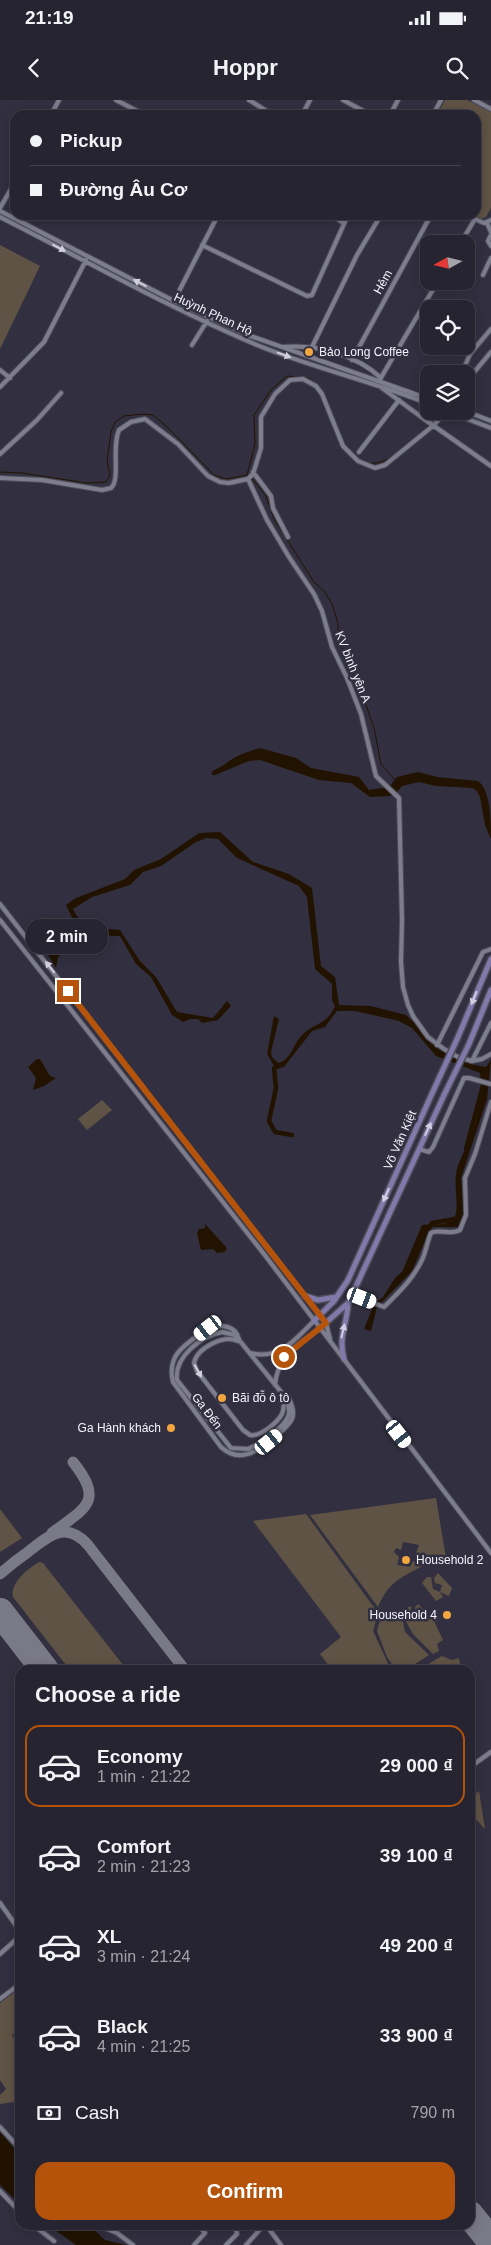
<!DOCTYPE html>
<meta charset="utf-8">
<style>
:root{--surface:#262430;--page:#32303c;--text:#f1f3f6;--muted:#a4a4ab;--line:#42414c;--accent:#b45309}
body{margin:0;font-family:Helvetica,sans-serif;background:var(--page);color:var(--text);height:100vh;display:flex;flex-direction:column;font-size:19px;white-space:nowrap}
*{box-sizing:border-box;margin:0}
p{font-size:16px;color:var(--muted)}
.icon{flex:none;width:28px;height:28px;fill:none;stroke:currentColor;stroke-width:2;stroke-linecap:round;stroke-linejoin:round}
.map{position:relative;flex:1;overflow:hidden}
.details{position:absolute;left:15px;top:1565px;width:460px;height:565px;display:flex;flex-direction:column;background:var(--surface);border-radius:15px;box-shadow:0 2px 12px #0003,0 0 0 1px var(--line)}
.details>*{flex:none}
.banner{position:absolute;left:10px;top:10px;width:471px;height:110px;border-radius:15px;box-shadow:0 2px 12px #0003,0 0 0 1px var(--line);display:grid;align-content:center;height:110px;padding:0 20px;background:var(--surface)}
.needle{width:32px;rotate:262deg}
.fabs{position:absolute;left:420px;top:135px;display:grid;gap:10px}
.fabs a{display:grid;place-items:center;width:55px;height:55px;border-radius:10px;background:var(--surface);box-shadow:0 2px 12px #0003,0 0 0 1px var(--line);font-size:25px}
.end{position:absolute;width:22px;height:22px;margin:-11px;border:6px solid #b45309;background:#fff;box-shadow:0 0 0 2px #fff}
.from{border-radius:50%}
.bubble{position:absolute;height:35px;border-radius:15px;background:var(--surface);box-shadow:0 2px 12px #0003,0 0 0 1px var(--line);font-size:16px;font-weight:700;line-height:35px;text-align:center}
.car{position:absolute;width:15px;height:30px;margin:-15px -8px;border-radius:6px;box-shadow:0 0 4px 1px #0007;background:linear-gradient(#fff 24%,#345 0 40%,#fff 0 76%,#345 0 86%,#fff 0)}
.banner b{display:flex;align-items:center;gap:18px;height:48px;font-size:19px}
.banner b+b{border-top:1px solid var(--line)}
.banner i{width:12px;height:12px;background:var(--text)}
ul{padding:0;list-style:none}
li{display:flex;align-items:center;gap:15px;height:82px;margin:0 10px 8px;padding:0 10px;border:2px solid transparent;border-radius:15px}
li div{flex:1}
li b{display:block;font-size:19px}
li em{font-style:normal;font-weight:700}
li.current{border-color:var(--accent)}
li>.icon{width:45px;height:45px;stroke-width:1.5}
h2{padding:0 20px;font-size:22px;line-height:60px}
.pay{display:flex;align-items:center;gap:12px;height:55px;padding:0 20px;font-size:19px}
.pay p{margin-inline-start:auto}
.cta{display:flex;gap:10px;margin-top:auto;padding:10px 20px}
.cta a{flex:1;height:58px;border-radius:15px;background:var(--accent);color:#fff;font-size:20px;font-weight:700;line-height:58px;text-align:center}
.status{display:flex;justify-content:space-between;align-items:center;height:35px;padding:0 25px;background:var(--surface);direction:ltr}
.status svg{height:14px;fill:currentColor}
header{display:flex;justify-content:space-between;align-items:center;height:65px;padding:0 20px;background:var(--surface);font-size:22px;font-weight:700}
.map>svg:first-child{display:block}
.green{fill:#5f5345}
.water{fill:#221301}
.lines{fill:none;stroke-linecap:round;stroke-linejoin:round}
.stream{stroke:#221301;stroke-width:1}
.canal{stroke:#221301;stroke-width:4.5}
.taxiway{stroke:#7a7986;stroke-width:11}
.runway{stroke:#7a7986;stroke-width:28}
.minor-casing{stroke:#4e4d5a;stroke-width:6}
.major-casing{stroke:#4e4d5a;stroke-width:8}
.minor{stroke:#7e7d8e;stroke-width:4}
.major{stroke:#8079aa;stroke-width:5}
.major-bridge-casing{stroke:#4e4d5a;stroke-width:8;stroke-linecap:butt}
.major-bridge{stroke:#8079aa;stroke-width:5}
.oneway{fill:#d1d0dc}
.oneway2{fill:#d1cee4}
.route{stroke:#b45309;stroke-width:6}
.poi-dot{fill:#f1a640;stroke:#323040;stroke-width:2}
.labels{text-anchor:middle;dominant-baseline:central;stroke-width:5;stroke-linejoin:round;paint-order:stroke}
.street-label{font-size:12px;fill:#f4f3fd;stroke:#323040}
.poi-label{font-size:12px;fill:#f4f3fd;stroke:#323040;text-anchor:start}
</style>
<div class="status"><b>21:19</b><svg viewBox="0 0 49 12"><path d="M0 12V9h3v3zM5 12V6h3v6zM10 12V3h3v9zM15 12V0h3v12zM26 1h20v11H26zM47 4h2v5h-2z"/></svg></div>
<header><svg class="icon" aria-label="back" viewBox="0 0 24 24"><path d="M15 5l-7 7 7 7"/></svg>Hoppr<svg class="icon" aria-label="search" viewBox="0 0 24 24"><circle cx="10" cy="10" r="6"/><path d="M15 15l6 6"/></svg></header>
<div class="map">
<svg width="491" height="2145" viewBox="0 0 491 2145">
<rect width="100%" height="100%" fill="#323040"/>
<!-- green -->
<path class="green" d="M445,0H467L491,12V108L486,117L478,120L470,115H476V15H437Z
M0,145L40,166L0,249Z
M102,1000L112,1010L87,1030L78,1019Z
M436,1398L446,1458L416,1453L419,1445L403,1442L401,1450L396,1448L394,1452L399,1457L397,1465L410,1467L413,1461L424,1465C401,1478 389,1481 378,1507L310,1415Z
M0,1409L22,1438L0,1452Z
M306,1414L378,1513L373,1531L391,1570H332L320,1554L341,1537L253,1421Z
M39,1462L43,1463L127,1570H70L13,1497C10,1482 28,1469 39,1462Z
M438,1473L452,1488L449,1496L440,1492L443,1497L436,1501L422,1483L427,1477H431L433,1489L440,1492L442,1485L435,1483L434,1478Z
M418,1504L433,1519L443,1540L437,1544L439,1551L433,1554L413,1534L405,1520L416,1512L415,1507Z
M411,1506V1512L402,1517L405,1532L429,1555L406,1570H396L387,1557L377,1531L381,1517L391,1521L393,1514Z
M442,1556L452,1560L459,1558L461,1570H418Z
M479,1691L485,1729L470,1713V1698Z
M20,1888V1928L12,1935L20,1948V2001L0,2004V1995L6,1989L0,1980V1903Z"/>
<!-- water -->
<path class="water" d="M260,648L296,658L311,668L359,677L369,690L389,687L397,677L418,672L437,677L478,681C491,690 491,723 491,739L485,725L480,697L477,691L472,688L436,686L419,682L402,686L397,692L390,696L370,697L351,683L319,680L260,660L249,661L215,675C226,659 242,653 260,648Z
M220,732L253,762L289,774L312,788L321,866L335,877L339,905L371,906L406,915L441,949L470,964L486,967L491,960L487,999L461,1078L464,1112L458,1127H431L412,1171L377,1207L371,1231L364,1229L374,1204L383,1197L395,1178L402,1172L422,1125C433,1124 449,1127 455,1116C459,1109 454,1085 456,1074C458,1062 464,1052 469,1042C478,1021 482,995 480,973L436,956L412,928L399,921L355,911H337L325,927L312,931L284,967L276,969L267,954L274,916L279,919L271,952L272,957L278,963C292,960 293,943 303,934C316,922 327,925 335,906L332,900V884L315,869L307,797L299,786L237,758L218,739L207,738L196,742L161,766L143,772L130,785L92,797L73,809C85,833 98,827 120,830L140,861L156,877L177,912L213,918L227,901L231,906L218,920L202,923L198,919H190L183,922L172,915L151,877L136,864L120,836C108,837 99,833 87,834L82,840L58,857L56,868L48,855L65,841L78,834L80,829L76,826L66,805L76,798L125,779L134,770L161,759L199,733Z
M37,959H40L50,976L56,978L44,986L33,990L36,978L28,967Z
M205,1124L227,1148L225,1152L217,1153L213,1149L201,1150L197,1133L199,1129L205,1128Z
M0,2032L20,2055V2104L0,2085Z
M48,2125H89L105,2140L126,2145H76Z"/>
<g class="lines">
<!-- stream -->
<path class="stream" d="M326,298L330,308
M431,322L439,313
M423,332L429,325
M343,342L348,348
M367,363C385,366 397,352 410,342
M0,372L22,373L87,383L106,382L110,375L107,361L111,332L115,322L124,316L142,314L153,315L166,326L214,375L226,379L247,375L255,344L254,315L271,290L287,276L309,278L320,288
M252,378L266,396L274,419L314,482L324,491L332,504L338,523V539L364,599L374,628L381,664L395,680"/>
<!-- canal -->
<path class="canal" d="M214,673L223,668
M279,966L274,968L276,988L269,1021L275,1032L292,1035
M466,1049L482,989
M429,1128L432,1123L455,1119"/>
<!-- taxiway -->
<path class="taxiway" d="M52,1433C85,1408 105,1402 73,1362
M0,1474C9,1466 18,1459 28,1452C48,1436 66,1420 88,1445L185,1570
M478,2125L491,2134"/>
<!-- runway -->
<path class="runway" d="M0,1512L45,1570
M470,2115L491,2141"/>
<!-- minor casing -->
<g class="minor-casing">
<path id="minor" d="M116,0L145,15
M249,0L273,15
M343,0L371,15
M474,0L491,9
M51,15L59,0
M302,15L310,0
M390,15L398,0
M433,15L441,0
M0,108L15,82
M0,111L174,201L248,235L429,299
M331,115L344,123
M466,115L484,123L491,120
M0,117C85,160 169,208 257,245C313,268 372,281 429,304
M487,123L491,132
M491,135L488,141L491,146
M460,144L475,119
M202,145L307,196L312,195L348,115
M483,175L491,158
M174,201L218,115
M192,245L207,221
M283,247C316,244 357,255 381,278
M312,247L357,155L381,115
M352,260L431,115
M0,270L10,278
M458,274L465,266L470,254L491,229
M379,281L438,181
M466,282L491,252
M0,287L44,242L86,160
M382,288L424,319L431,311
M446,311L491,328
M465,311L491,321
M424,319L491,366
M359,352L399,300
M0,354L37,320L61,293
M253,372L271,396L273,408L288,437
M0,378L42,380L102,390L111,388C121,379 111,348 119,330L131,322L145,319L178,344L208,376L220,382L229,383L248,379L253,374L261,348V317L275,294L290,280L303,279L316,286L322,294L343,346L358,361L375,368L385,365L434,325L446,311
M248,379L267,420L289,457L314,494L322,511L332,547L347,578L361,614L376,676L399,698L402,820L401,862L403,887L408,905L413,916L428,937L444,949L458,957L472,961L482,959L491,954
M0,804L326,1223L330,1239
M0,820L264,1154L491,1453
M437,945L483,852L491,849
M472,961L491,923
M419,1049L429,1052L433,1047L464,978H469L491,984
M352,1195L384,1207C399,1192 413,1179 422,1160C426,1152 427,1142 431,1133C439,1128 450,1136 460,1130L466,1115L465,1078L475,1054L491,1002
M222,1232L235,1235L286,1298C287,1302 290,1308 289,1313C288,1326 259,1344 248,1349L231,1348L177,1280C174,1257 201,1236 222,1232Z
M239,1239C235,1225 221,1224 208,1228C187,1244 166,1253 173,1282L221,1347C239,1364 258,1351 273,1339C279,1333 288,1327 292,1319C295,1311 291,1303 288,1296L283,1294
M238,1241C224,1234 197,1248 194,1263L197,1271L243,1330L250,1335C260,1337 277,1323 282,1314C285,1307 284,1301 282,1294
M250,1253C281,1260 294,1240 314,1221
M275,1285C277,1256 299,1244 320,1228
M470,1667L491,1652
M0,1803L20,1831
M0,1854L20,1836
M0,1899L20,1884
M0,2027L20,2049
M0,2091L20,2112
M33,2125L54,2141
M97,2125L117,2133L133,2145
M266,2125L281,2145
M194,2145L205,2133L198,2125
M226,2145L237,2134L235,2125
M246,2145L264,2125"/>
</g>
<!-- major casing -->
<g class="major-casing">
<path id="major" d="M458,937L491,859
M469,944L491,890
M305,1196L318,1200L336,1197
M314,1221L334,1201L348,1180L435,987
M320,1228L348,1203L352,1195L445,993
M344,1259C338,1235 347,1226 348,1203"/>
</g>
<!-- minor -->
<use href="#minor" class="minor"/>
<!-- major -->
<use href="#major" class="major"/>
<!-- major-bridge casing -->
<g class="major-bridge-casing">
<path id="major-bridge" d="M435,987L458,937
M445,993L469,944"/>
</g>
<!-- major-bridge -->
<use href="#major-bridge" class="major-bridge"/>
</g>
<!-- one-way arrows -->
<defs><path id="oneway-solid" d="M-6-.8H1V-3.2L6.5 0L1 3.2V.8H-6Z" transform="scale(1.25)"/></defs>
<g class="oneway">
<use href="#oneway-solid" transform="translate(59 148) rotate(28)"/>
<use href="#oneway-solid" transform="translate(140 183) rotate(-153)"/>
<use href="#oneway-solid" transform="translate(284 255) rotate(20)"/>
<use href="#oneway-solid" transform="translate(50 867) rotate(-128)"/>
<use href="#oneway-solid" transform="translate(198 1271) rotate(61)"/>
</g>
<g class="oneway2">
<use href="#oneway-solid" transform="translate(474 898) rotate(112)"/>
<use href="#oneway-solid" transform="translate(428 1029) rotate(-65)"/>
<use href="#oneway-solid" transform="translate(386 1095) rotate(114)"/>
<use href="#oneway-solid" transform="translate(343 1231) rotate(-77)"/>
</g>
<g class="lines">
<!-- route -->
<path class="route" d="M68,891L326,1223L284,1257"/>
</g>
<!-- markers -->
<g class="poi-dot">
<circle cx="309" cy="252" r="5"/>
<circle cx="222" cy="1298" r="5"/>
<circle cx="171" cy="1328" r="5"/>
<circle cx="406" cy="1460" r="5"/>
<circle cx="447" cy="1515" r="5"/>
</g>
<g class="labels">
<!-- street labels -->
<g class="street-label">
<text transform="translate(383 182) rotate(-61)">Hẻm</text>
<text transform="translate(213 214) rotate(25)">Huỳnh Phan Hộ</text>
<text transform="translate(353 567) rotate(68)">KV bình yên A</text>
<text transform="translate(400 1040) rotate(-66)">Võ Văn Kiệt</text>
<text transform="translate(207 1311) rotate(53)">Ga Đến</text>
</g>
<!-- poi labels -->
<g class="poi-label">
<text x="319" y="252">Bảo Long Coffee</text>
<text x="232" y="1298">Bãi đỗ ô tô</text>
<text x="161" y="1328" text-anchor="end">Ga Hành khách</text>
<text x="416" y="1460">Household 2</text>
<text x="437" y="1515" text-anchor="end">Household 4</text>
</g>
</g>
</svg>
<div class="fabs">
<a><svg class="needle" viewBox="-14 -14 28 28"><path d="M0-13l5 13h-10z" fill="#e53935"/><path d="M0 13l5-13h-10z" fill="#a4a4ab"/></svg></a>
<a><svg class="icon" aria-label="locate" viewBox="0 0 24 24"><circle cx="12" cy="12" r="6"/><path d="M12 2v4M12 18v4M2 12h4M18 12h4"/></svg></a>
<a><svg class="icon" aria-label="layers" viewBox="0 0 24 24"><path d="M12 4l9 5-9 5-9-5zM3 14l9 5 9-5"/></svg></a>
</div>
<i class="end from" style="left:284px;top:1257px"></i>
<i class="end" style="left:68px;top:891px"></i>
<div class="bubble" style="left:26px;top:819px;width:82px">2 min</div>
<i class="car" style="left:362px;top:1198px;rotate:111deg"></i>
<i class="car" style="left:208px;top:1228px;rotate:232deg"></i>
<i class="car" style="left:399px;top:1334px;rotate:142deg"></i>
<i class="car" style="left:269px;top:1342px;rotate:51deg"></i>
<div class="banner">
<b><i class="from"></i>Pickup</b>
<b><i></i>Đường Âu Cơ</b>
</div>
<section class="details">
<h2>Choose a ride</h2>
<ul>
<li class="current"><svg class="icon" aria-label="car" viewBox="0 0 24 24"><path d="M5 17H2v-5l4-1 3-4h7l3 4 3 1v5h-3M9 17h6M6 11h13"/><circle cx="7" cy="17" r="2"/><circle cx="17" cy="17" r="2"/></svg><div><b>Economy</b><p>1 min · 21:22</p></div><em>29 000 ₫</em></li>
<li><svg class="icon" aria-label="car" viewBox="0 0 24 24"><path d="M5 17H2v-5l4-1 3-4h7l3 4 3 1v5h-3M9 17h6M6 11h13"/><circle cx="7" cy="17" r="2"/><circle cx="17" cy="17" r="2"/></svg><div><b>Comfort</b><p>2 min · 21:23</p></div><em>39 100 ₫</em></li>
<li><svg class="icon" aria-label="car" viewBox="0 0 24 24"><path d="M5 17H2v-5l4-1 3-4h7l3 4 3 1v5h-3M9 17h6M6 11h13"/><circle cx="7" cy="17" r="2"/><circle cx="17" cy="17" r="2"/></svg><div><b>XL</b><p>3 min · 21:24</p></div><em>49 200 ₫</em></li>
<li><svg class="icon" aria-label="car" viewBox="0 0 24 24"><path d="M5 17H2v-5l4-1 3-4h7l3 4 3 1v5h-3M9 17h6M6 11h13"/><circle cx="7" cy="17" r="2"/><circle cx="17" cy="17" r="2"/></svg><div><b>Black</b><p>4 min · 21:25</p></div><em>33 900 ₫</em></li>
</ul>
<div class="pay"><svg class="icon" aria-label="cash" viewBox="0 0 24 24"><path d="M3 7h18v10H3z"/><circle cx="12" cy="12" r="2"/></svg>Cash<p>790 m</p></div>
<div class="cta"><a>Confirm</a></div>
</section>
</div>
